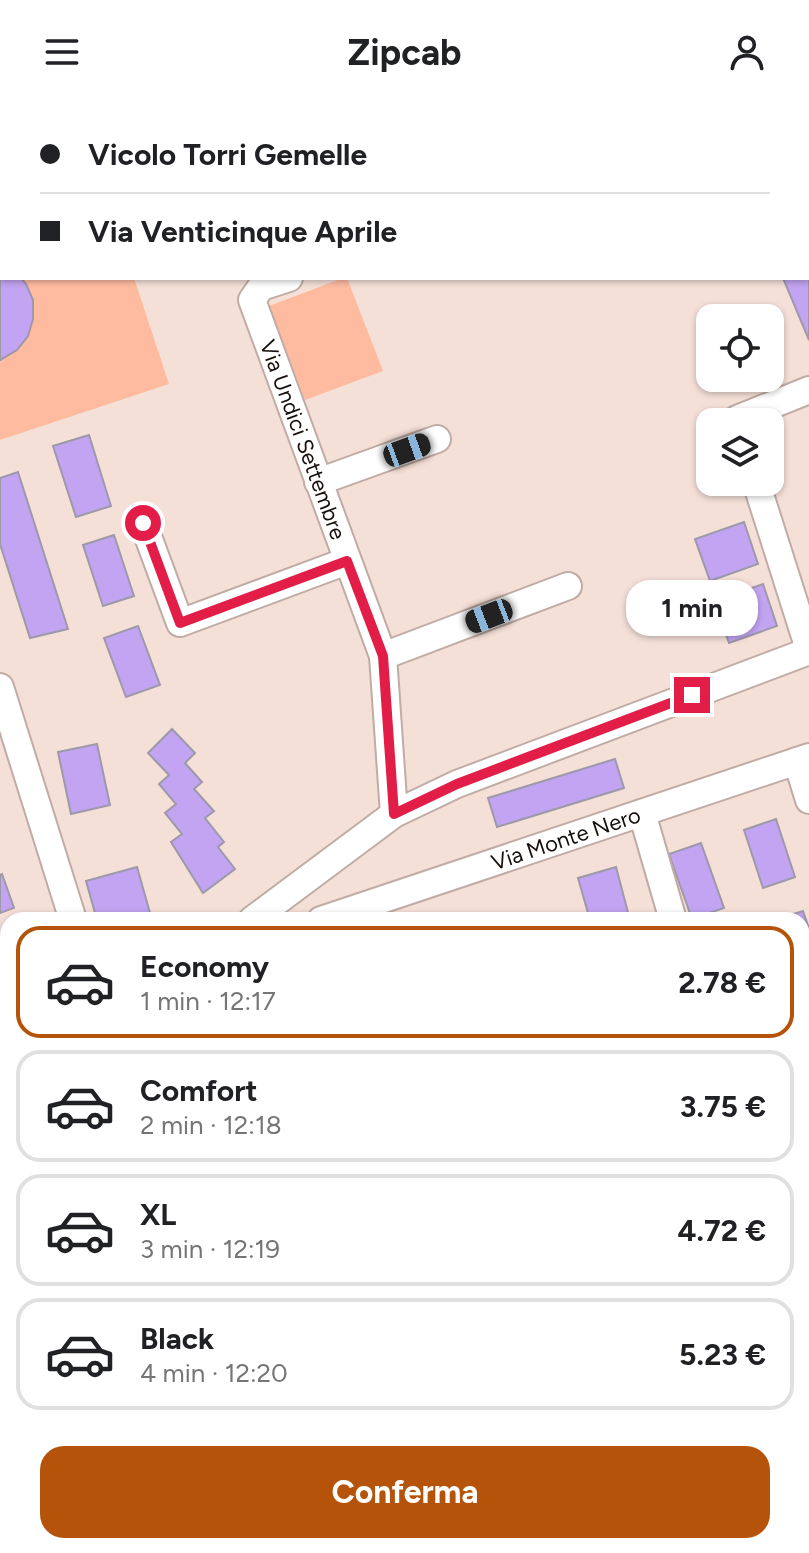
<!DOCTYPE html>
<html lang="it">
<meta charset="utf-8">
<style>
:root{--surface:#fff;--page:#f6f6f6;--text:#202124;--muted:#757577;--line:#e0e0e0;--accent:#b45309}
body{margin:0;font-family:Figtree,sans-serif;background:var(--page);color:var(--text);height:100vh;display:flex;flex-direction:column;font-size:30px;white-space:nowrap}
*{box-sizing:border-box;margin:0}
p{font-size:26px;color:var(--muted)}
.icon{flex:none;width:44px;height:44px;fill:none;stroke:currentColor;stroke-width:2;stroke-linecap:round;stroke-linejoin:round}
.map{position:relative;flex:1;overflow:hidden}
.details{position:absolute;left:0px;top:808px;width:810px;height:642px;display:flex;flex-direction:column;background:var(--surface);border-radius:24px 24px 0 0;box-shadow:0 2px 6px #0004}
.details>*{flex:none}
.top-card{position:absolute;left:0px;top:0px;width:810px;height:176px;box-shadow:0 2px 6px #0004;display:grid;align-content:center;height:176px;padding:0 40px;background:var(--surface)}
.buttons{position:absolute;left:696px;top:200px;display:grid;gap:16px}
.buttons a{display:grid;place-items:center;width:88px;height:88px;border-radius:16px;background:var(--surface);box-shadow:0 2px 6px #0004;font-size:40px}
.end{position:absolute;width:36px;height:36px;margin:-18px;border:10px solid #e11d48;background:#fff;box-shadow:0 0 0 4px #fff}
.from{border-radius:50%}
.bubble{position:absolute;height:56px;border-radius:24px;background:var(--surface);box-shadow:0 2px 6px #0004;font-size:26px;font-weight:700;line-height:56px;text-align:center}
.car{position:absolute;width:24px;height:48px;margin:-24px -12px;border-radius:10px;box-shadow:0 0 6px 2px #0007;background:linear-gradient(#222 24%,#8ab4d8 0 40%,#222 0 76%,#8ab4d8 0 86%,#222 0)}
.top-card b{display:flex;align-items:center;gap:28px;height:76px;font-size:30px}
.top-card b+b{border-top:2px solid var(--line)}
.top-card i{width:20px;height:20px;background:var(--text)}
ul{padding:14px 0 0;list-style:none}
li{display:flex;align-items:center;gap:24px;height:112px;margin:0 16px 12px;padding:0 24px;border:4px solid var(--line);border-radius:24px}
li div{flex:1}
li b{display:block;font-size:30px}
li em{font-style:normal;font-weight:700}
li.active{border-color:var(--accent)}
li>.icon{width:72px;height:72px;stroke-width:1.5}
.action{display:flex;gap:16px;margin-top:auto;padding:16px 40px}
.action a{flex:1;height:92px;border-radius:24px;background:var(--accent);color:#fff;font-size:32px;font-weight:700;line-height:92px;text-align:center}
header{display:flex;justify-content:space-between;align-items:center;height:104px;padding:0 40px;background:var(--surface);font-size:36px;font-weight:700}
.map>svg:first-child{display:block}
.green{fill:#ffbba0}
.building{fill:#c2a4f2;stroke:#9e98a9;stroke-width:2}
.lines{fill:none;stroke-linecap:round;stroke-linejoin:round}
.street-casing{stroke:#c0aca4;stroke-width:30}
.street{stroke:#fff;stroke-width:26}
.route{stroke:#e11d48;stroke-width:10}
.labels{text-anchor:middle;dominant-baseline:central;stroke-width:6;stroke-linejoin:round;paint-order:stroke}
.street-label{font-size:22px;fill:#17100d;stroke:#fff}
</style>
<header><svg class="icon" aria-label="menu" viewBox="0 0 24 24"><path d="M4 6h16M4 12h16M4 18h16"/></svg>Zipcab<svg class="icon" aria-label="person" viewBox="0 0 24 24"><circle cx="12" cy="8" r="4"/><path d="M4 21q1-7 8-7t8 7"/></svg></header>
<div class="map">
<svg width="809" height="1449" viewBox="0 0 809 1449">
<rect width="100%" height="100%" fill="#f5e0d8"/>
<!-- green -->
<path class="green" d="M0,0L72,2H2V174H134L169,280L0,336Z
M343,174H347L383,267L305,296L269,202Z"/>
<!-- building -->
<path class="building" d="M808,136L809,138V236L783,174H808Z
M0,159L2,174H21L26,180L33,196V215L28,232L17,246L0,256Z
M89,331L111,402L76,413L53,342Z
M18,368L68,525L30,534L0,440V374Z
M744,418L758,460L710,477L695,435Z
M114,431L134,492L103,502L83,441Z
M763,480L777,522L729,539L714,497Z
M138,522L160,581L126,593L104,534Z
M172,625L195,649L185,659L202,678L194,685L214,707L205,714L224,738L218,743L235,765L203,789L171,738L182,730L165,709L176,700L159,680L169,671L148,649Z
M97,640L110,701L71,710L58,648Z
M615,655L624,684L497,723L488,694Z
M776,715L795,773L763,784L744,726Z
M701,739L724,804L692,815L669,750Z
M137,763L152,816H97L86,777Z
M616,763L630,816H590L578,774Z
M2,770L14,804L0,809V771Z
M803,807L809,825V879L802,881V816H774Z
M8,839V878L0,881V842Z
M809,1013V1042L802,1017Z"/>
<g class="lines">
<!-- street casing -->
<g class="street-casing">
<g id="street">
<path d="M801,2L805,0"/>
<path id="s1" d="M289,174L261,183L252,196L383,552L394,710"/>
<path d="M737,318V315L809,286"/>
<path d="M318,378L437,335"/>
<path d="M756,378L809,545"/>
<path d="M143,419L180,519L347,457"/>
<path d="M383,552L568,482"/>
<path d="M0,583L73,816"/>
<path d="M797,657L809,696"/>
<path d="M642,709L673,816"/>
<path d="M252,816L394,710L457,680L809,547"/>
<path id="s2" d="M321,816L809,653"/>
<path d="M802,988L809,986"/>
<path d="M802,1252L809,1254"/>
<path d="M0,1282L8,1280"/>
</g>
</g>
<!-- street -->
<use href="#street" class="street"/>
</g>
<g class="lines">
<!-- route -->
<path class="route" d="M143,419L180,519L347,457L383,552L394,710L457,680L692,591"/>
</g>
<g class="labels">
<!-- street labels -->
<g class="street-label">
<text stroke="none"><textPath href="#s1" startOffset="194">Via Undici Settembre</textPath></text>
<text stroke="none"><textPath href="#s2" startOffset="258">Via Monte Nero</textPath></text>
</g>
</g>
</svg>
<div class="buttons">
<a><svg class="icon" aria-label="locate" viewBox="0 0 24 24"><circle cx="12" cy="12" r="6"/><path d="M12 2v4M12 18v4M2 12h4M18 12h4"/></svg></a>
<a><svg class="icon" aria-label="layers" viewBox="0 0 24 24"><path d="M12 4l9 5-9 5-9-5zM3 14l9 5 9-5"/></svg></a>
</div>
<i class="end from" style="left:143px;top:419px"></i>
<i class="end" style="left:692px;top:591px"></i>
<div class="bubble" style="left:626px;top:476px;width:132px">1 min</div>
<i class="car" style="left:407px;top:346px;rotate:70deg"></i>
<i class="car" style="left:489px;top:512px;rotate:249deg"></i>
<div class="top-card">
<b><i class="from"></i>Vicolo Torri Gemelle</b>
<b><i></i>Via Venticinque Aprile</b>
</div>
<section class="details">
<ul>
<li class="active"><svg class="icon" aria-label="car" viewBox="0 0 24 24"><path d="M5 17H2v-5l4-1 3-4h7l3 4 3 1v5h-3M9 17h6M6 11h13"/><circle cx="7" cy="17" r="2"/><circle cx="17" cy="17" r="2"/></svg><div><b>Economy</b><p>1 min · 12:17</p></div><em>2.78 €</em></li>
<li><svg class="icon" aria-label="car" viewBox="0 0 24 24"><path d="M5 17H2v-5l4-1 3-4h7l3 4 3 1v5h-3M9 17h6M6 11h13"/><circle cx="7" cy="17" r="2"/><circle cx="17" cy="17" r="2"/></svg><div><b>Comfort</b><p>2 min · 12:18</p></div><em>3.75 €</em></li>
<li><svg class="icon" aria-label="car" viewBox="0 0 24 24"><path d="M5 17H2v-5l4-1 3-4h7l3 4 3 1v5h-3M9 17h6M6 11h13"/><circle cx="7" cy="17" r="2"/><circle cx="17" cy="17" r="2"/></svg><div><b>XL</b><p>3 min · 12:19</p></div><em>4.72 €</em></li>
<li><svg class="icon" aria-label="car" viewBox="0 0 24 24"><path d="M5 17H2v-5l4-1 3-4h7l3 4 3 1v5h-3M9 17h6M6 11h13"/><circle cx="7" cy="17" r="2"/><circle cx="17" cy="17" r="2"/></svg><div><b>Black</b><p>4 min · 12:20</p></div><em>5.23 €</em></li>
</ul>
<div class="action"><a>Conferma</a></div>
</section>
</div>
